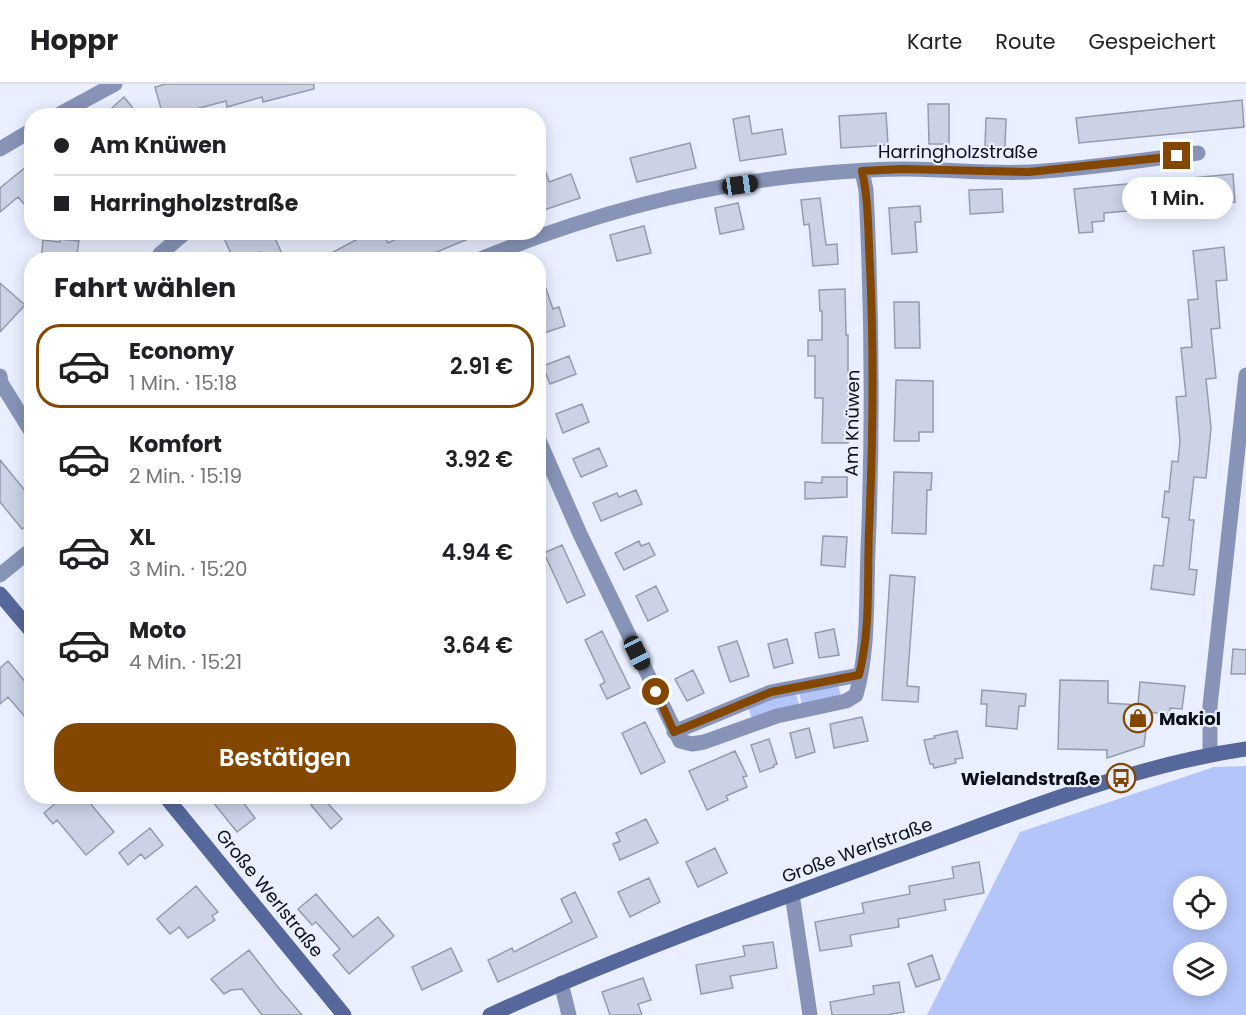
<!DOCTYPE html>
<html lang="de">
<meta charset="utf-8">
<style>
:root{--surface:#fff;--page:#f2f2f2;--text:#202124;--muted:#757577;--line:#e0e0e0;--accent:#834702}
body{margin:0;font-family:Poppins,sans-serif;background:var(--page);color:var(--text);height:100vh;display:flex;flex-direction:column;font-size:22px;white-space:nowrap}
*{box-sizing:border-box;margin:0}
p{font-size:20px;color:var(--muted)}
.icon{flex:none;width:33px;height:33px;fill:none;stroke:currentColor;stroke-width:2;stroke-linecap:round;stroke-linejoin:round}
.map{position:relative;flex:1;overflow:hidden}
.details{position:absolute;left:24px;top:168px;width:522px;height:552px;display:flex;flex-direction:column;background:var(--surface);border-radius:24px;box-shadow:0 3px 15px #0003}
.details>*{flex:none}
.banner{position:absolute;left:24px;top:24px;width:522px;height:132px;border-radius:24px;box-shadow:0 3px 15px #0003;display:grid;align-content:center;height:132px;padding:0 30px;background:var(--surface)}
.buttons{position:absolute;left:1173px;top:792px;display:grid;gap:12px}
.buttons a{display:grid;place-items:center;width:54px;height:54px;border-radius:50%;background:var(--surface);box-shadow:0 3px 15px #0003;font-size:30px}
.end{position:absolute;width:27px;height:27px;margin:-14px;border:8px solid #834702;background:#fff;box-shadow:0 0 0 3px #fff}
.from{border-radius:50%}
.bubble{position:absolute;height:42px;border-radius:21px;background:var(--surface);box-shadow:0 3px 15px #0003;font-size:20px;font-weight:600;line-height:42px;text-align:center}
.car{position:absolute;width:18px;height:36px;margin:-18px -9px;border-radius:8px;box-shadow:0 0 4px 2px #0007;background:linear-gradient(#222 24%,#8ab4d8 0 40%,#222 0 76%,#8ab4d8 0 86%,#222 0)}
.banner b{display:flex;align-items:center;gap:21px;height:57px;font-size:22px}
.banner b+b{border-top:2px solid var(--line)}
.banner i{width:15px;height:15px;background:var(--text)}
ul{padding:0;list-style:none}
li{display:flex;align-items:center;gap:18px;height:84px;margin:0 12px 9px;padding:0 18px;border:3px solid transparent;border-radius:24px}
li div{flex:1}
li b{display:block;font-size:22px}
li em{font-style:normal;font-weight:600}
li.on{border-color:var(--accent)}
li>.icon{width:54px;height:54px;stroke-width:1.5}
h2{padding:0 30px;font-size:27px;line-height:72px}
.primary-button{display:flex;gap:12px;margin-top:auto;padding:12px 30px}
.primary-button a{flex:1;height:69px;border-radius:24px;background:var(--accent);color:#fff;font-size:24px;font-weight:600;line-height:69px;text-align:center}
header{display:flex;align-items:center;gap:36px;box-sizing:border-box;height:84px;padding:0 30px;background:var(--surface);border-bottom:2px solid var(--line)}
header strong{font-size:28px}
nav{display:flex;gap:33px;margin-inline-start:auto;font-size:21px}
.map>svg:first-child{display:block}
.green{fill:#b3c5f9;fill-rule:evenodd}
.building{fill:#cbd2e6;stroke:#949bad;stroke-width:1.5}
.lines{fill:none;stroke-linecap:round;stroke-linejoin:round}
.street{stroke:#8794b8;stroke-width:15}
.secondary{stroke:#56679b;stroke-width:15}
.route{stroke:#834702;stroke-width:8}
.labels{text-anchor:middle;dominant-baseline:central;stroke-width:4.5;stroke-linejoin:round;paint-order:stroke}
.street-label{font-size:18px;fill:#0d1016;stroke:#e9efff}
.poi-label{font-size:18px;font-weight:bold;fill:#0d1016;stroke:#e9efff;text-anchor:start}
</style>
<header>
<strong>Hoppr</strong>
<nav><a>Karte</a><a>Route</a><a>Gespeichert</a></nav>
</header>
<div class="map">
<svg width="1246" height="931" viewBox="0 0 1246 931">
<rect width="100%" height="100%" fill="#e9efff"/>
<!-- green -->
<path class="green" d="M838,600L841,613L802,621L799,608Z
M796,608L799,622L752,635L748,622Z
M1246,682V931H927L1020,748L1214,683ZM1184,802H1216V836H1184ZM1216,868V902H1184V868Z"/>
<!-- building -->
<path class="building" d="M166,0H314V5L263,18L262,13L227,23L226,17L192,26L193,32H163L155,3Z
M124,13L139,32H103Z
M1242,16L1244,43L1079,59L1076,34Z
M928,20H949V60H929Z
M886,29L888,61L841,64L839,32Z
M749,32L752,50L782,45L786,70L740,77L733,35Z
M986,34L1006,35L1005,63L985,62Z
M690,59L696,84L637,98L630,74Z
M538,73H541L549,98L571,90L580,114L538,128Z
M32,78V129L18,113L0,128V104Z
M1233,90L1235,118L1104,129V137L1092,138L1093,148L1079,149L1074,105Z
M1002,105L1003,128L970,130L969,106Z
M820,114L826,161L837,160L838,180L813,182L809,140L804,141L801,116Z
M738,119L744,145L720,150L715,124Z
M920,122L921,138H915L917,168L892,170L889,124Z
M644,142L651,169L617,177L610,151Z
M221,148H272L285,176H263L260,168L243,176H234Z
M371,148H383L388,159L410,148L482,149L418,176H318Z
M60,155L79,157L76,176H41L43,156L60,158Z
M1224,163L1227,196L1216,197L1220,244L1211,245L1216,294L1206,295L1211,344L1206,394L1194,393L1189,436H1194L1189,485L1197,486L1194,511L1151,505L1154,481L1163,482L1169,434L1162,433L1165,407L1169,408L1172,377L1178,378L1180,357L1176,313L1186,312L1181,264L1192,263L1188,216L1198,215L1193,167Z
M538,190H541L553,225L559,223L565,242L538,251Z
M0,199L25,221L0,248Z
M845,205L846,251H848V359H822L823,314H815V272H808V256H822V227H820L819,206Z
M894,218H919L920,264H895Z
M569,272L576,290L550,300L543,282Z
M896,296L933,297V348H919V357H894Z
M582,320L589,338L563,349L556,330Z
M599,364L607,382L581,393L573,375Z
M0,376L32,415V438L22,445L0,418Z
M894,388L932,389L931,406H927L926,450L892,449Z
M822,393H847V413L805,415V398L822,399Z
M636,406L642,420L601,437L593,419L617,409L619,413Z
M823,452L847,453L845,483L821,481Z
M639,457L641,462L649,459L655,471L624,486L615,469Z
M562,461L585,511L567,519L544,469Z
M890,491L915,493L907,602L919,603L918,618L882,616Z
M656,502L668,527L648,537L636,512Z
M834,545L839,571L819,574L815,549Z
M602,547L630,604L607,615L600,601L605,598L585,556Z
M787,555L793,579L774,584L768,560Z
M737,557L749,592L730,598L718,563Z
M1233,565L1246,566V590H1231Z
M8,577L32,606V641L8,613L0,620V584Z
M693,586L704,609L687,617L675,595Z
M1060,596L1108,597V619L1138,621L1140,598L1185,602L1182,625L1170,624V631L1148,628L1144,662L1107,674V666L1058,665Z
M982,606L1026,610L1025,622H1019L1017,645L986,642L987,620H981Z
M862,633L868,657L834,664L830,640Z
M645,638L665,678L641,690L622,649Z
M809,644L815,668L796,674L790,649Z
M957,647L963,674L955,675L956,679L934,684L933,680H930L924,656L935,654L934,652Z
M769,655L777,680L774,681V683L760,688L751,661Z
M735,667L747,692L743,693L747,703L726,712L728,716L707,726L689,687Z
M64,712H84L114,748L86,771L57,736L53,740L44,729Z
M208,712H238L255,734L237,748Z
M321,712L342,735L331,745L311,721Z
M646,735L658,759L620,776L613,760L620,757L616,749Z
M150,744L163,761L145,775L141,770L128,781L119,769Z
M715,764L727,789L698,803L686,778Z
M979,778L984,809L944,816L946,826L898,835L899,843L850,851L852,862L820,867L815,838L864,829L862,819L910,810L909,802L954,794L952,783Z
M649,794L660,818L630,833L618,808Z
M196,802L218,828L212,832L215,836L188,854L179,843L170,850L157,835Z
M575,808L597,853L498,898L488,876L512,864L514,868L572,838L561,815Z
M316,810L353,853L378,833L394,852L349,890L333,871L340,865L316,838L312,841L298,825Z
M773,858L777,884L730,892L733,904L701,910L696,881L745,872L743,862Z
M451,864L462,887L422,906L412,883Z
M249,866L277,902L302,931H262L242,905L231,906L224,910L211,895Z
M932,871L940,895L916,903L908,880Z
M643,894L651,916L638,920L642,931H610L602,908Z
M899,898L904,928L886,931H832L830,918L874,910L873,902Z"/>
<g class="lines">
<!-- street -->
<path class="street" d="M56,32L115,0
M0,65L32,46
M164,176L160,170L186,148
M478,176C589,130 705,99 826,89C851,87 877,85 903,85C945,85 988,90 1030,88C1086,85 1142,76 1198,69
M0,292L1,299L32,349
M538,354L580,450L680,657L692,660L704,658L777,632L846,617L856,611C869,566 866,513 868,466C873,346 872,226 866,106L862,87
M0,491L32,465
M674,648L771,608L859,591
M1210,670V622L1246,291
M792,810L810,931
M561,899L569,931"/>
<!-- secondary -->
<path class="secondary" d="M0,510L32,548
M165,712L344,931
M490,931C628,868 770,818 913,766C1021,727 1131,682 1246,665"/>
</g>
<g class="lines">
<!-- route -->
<path class="route" d="M656,608L674,648L771,608L859,591C871,545 867,493 869,446C873,358 874,270 870,182C868,150 869,118 862,87L902,85L1029,88L1177,72"/>
</g>
<!-- icons -->
<defs>
<g id="shop-ring" transform="scale(1.5)"><circle r="9.5" fill="#e9efff" stroke="#834702" stroke-width="1.5"/><path d="M-5-2.5h2.3a2.7 3.5 0 0 1 5.4 0H5L5.5 6h-11ZM-1.5-2.5h3a1.5 2.3 0 0 0-3 0Z" fill="#834702"/></g>
<g id="bus-ring" transform="scale(1.5)"><circle r="9.5" fill="#e9efff" stroke="#834702" stroke-width="1.5"/><path d="M-5-6H5V4H4V6H2V4H-2V6H-4V4H-5ZM-3.5-4V0h7V-4ZM-3.5 1.2v1.5H-2V1.2ZM2 1.2v1.5H3.5V1.2Z" fill="#834702"/></g>
</defs>
<g fill-rule="evenodd">
<use href="#shop-ring" x="1138" y="634"/>
<use href="#bus-ring" x="1121" y="694"/>
</g>
<g class="labels">
<!-- street labels -->
<g class="street-label">
<text x="958" y="67">Harringholzstraße</text>
<text transform="translate(852 339) rotate(-89)">Am Knüwen</text>
<text transform="translate(857 766) rotate(-20)">Große Werlstraße</text>
<text transform="translate(270 809) rotate(51)">Große Werlstraße</text>
</g>
<!-- poi labels -->
<g class="poi-label">
<text x="1159" y="634">Makiol</text>
<text x="1100" y="694" text-anchor="end">Wielandstraße</text>
</g>
</g>
</svg>
<div class="buttons">
<a><svg class="icon" aria-label="locate" viewBox="0 0 24 24"><circle cx="12" cy="12" r="6"/><path d="M12 2v4M12 18v4M2 12h4M18 12h4"/></svg></a>
<a><svg class="icon" aria-label="layers" viewBox="0 0 24 24"><path d="M12 4l9 5-9 5-9-5zM3 14l9 5 9-5"/></svg></a>
</div>
<i class="end from" style="left:656px;top:608px"></i>
<i class="end" style="left:1177px;top:72px"></i>
<div class="bubble" style="left:1122px;top:93px;width:111px">1 Min.</div>
<i class="car" style="left:740px;top:101px;rotate:82deg"></i>
<i class="car" style="left:637px;top:569px;rotate:154deg"></i>
<div class="banner">
<b><i class="from"></i>Am Knüwen</b>
<b><i></i>Harringholzstraße</b>
</div>
<section class="details">
<h2>Fahrt wählen</h2>
<ul>
<li class="on"><svg class="icon" aria-label="car" viewBox="0 0 24 24"><path d="M5 17H2v-5l4-1 3-4h7l3 4 3 1v5h-3M9 17h6M6 11h13"/><circle cx="7" cy="17" r="2"/><circle cx="17" cy="17" r="2"/></svg><div><b>Economy</b><p>1 Min. · 15:18</p></div><em>2.91 €</em></li>
<li><svg class="icon" aria-label="car" viewBox="0 0 24 24"><path d="M5 17H2v-5l4-1 3-4h7l3 4 3 1v5h-3M9 17h6M6 11h13"/><circle cx="7" cy="17" r="2"/><circle cx="17" cy="17" r="2"/></svg><div><b>Komfort</b><p>2 Min. · 15:19</p></div><em>3.92 €</em></li>
<li><svg class="icon" aria-label="car" viewBox="0 0 24 24"><path d="M5 17H2v-5l4-1 3-4h7l3 4 3 1v5h-3M9 17h6M6 11h13"/><circle cx="7" cy="17" r="2"/><circle cx="17" cy="17" r="2"/></svg><div><b>XL</b><p>3 Min. · 15:20</p></div><em>4.94 €</em></li>
<li><svg class="icon" aria-label="car" viewBox="0 0 24 24"><path d="M5 17H2v-5l4-1 3-4h7l3 4 3 1v5h-3M9 17h6M6 11h13"/><circle cx="7" cy="17" r="2"/><circle cx="17" cy="17" r="2"/></svg><div><b>Moto</b><p>4 Min. · 15:21</p></div><em>3.64 €</em></li>
</ul>
<div class="primary-button"><a>Bestätigen</a></div>
</section>
</div>
